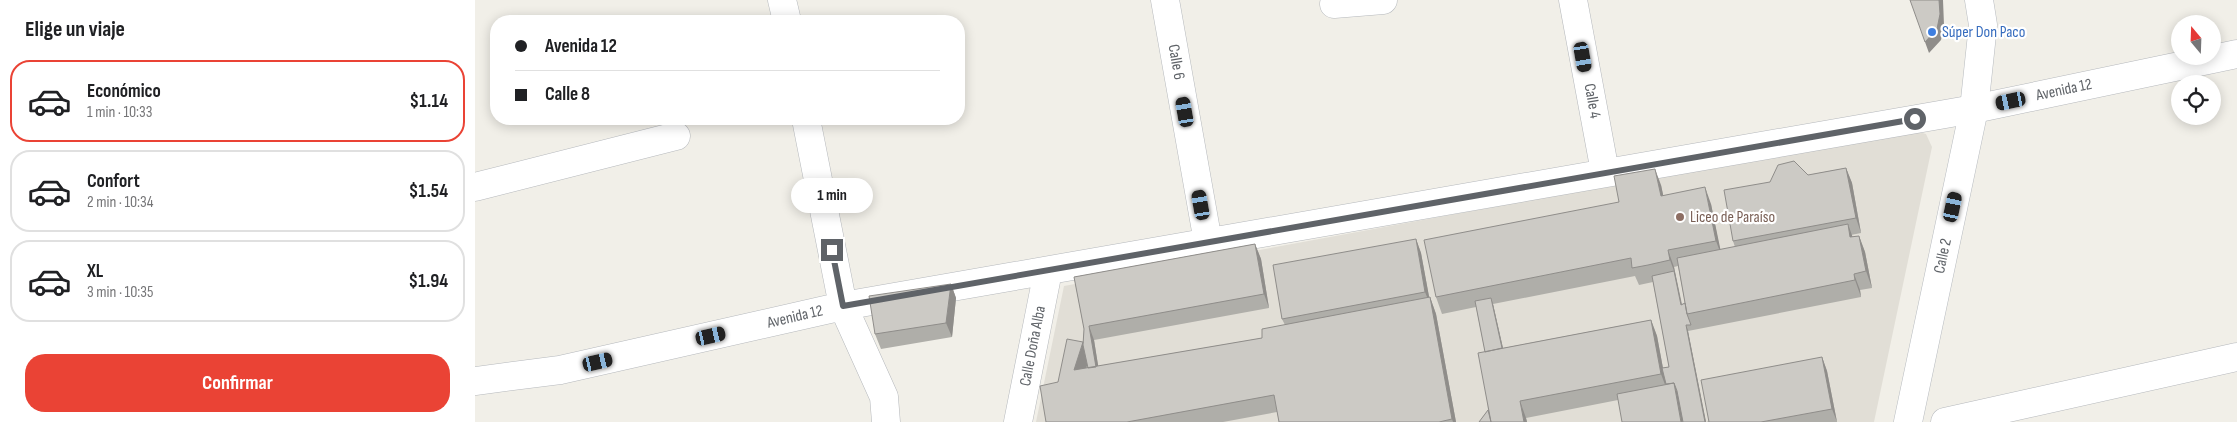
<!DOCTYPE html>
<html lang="es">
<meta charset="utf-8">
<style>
:root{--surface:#fff;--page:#f2f2f2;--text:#202124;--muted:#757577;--line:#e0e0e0;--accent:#ea4335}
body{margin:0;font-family:"Sofia Sans Condensed",sans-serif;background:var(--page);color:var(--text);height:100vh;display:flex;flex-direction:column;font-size:19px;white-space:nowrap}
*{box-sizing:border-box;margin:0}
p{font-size:16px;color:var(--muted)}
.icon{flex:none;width:28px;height:28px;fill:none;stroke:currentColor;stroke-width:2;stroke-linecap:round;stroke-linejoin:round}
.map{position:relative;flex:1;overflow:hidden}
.side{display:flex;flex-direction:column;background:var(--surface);width:475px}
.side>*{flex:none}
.guide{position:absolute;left:15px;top:15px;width:475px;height:110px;border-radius:20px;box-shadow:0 2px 12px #0003;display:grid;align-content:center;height:110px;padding:0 25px;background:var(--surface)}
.needle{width:32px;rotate:341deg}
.controls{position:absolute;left:1696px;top:15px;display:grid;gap:10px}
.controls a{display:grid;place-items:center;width:50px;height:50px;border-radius:50%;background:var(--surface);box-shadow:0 2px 12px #0003;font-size:25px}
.end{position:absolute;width:22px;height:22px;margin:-11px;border:6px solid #5f6368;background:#fff;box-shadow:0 0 0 2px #fff}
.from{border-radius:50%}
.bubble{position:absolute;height:35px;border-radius:18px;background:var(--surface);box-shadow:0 2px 12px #0003;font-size:16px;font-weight:700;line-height:35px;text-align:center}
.car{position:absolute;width:15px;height:30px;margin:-15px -8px;border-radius:6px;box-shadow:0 0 4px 1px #0007;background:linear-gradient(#222 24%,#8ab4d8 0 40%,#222 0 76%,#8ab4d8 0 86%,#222 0)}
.guide b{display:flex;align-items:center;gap:18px;height:48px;font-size:19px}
.guide b+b{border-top:1px solid var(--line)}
.guide i{width:12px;height:12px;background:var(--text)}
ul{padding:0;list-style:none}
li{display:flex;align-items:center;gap:15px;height:82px;margin:0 10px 8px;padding:0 15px;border:2px solid var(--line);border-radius:20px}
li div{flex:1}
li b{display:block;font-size:19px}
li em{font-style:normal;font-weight:700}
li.current{border-color:var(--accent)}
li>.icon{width:45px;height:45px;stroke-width:1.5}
h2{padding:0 25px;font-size:22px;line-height:60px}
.button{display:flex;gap:10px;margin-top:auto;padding:10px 25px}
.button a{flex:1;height:58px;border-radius:20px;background:var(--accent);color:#fff;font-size:20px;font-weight:700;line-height:58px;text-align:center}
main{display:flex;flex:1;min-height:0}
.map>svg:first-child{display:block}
.education{fill:#e1ded6}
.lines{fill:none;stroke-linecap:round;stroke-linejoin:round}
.minor-casing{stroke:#b5b8bc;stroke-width:29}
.secondary-casing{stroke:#b6babf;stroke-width:29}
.minor{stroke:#fff;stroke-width:28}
.secondary{stroke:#fff;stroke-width:28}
.wall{fill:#afaea9;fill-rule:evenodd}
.shaded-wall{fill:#8f8d8a}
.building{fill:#cccac5;stroke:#8f8d8a}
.route{stroke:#5f6368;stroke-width:6}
.shop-dot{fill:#3f7fe0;stroke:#fff;stroke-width:2}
.education-dot{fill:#8d6e63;stroke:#fff;stroke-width:2}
.labels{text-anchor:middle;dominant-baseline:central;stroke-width:4.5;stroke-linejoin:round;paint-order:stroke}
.shop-label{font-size:16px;fill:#366cbe;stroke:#fff;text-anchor:start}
.street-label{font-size:16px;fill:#5f6368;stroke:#fff}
.education-label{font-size:16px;fill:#785e54;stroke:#fff;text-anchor:start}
</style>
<main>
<section class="side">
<h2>Elige un viaje</h2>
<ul>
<li class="current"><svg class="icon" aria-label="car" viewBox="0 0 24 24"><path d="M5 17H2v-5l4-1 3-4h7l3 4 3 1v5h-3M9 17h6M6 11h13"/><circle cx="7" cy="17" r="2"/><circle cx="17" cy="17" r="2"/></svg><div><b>Económico</b><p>1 min · 10:33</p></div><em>$1.14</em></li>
<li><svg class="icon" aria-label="car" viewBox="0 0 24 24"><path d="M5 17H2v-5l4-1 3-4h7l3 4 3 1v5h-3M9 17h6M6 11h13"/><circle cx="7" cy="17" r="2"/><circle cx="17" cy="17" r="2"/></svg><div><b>Confort</b><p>2 min · 10:34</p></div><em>$1.54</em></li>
<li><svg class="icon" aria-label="car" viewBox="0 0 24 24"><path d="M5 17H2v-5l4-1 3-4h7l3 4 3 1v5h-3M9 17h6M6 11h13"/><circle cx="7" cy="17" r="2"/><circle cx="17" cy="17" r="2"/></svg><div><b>XL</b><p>3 min · 10:35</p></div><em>$1.94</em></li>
</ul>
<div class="button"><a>Confirmar</a></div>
</section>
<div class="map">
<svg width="1762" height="422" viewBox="0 0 1762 422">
<rect width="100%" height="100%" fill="#f1efe8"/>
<!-- education -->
<path class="education" d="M1437,130L1451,134L1457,147L1399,422H561L589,286Z"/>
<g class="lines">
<!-- minor casing -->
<g class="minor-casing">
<path id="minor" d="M307,0L312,21
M690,0L733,242
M1098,0L1130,172
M859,4L908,0
M331,119L368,306L409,397L411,422
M0,187L201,136
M0,381L85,370L368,306L1499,109L1762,54
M543,422L573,271
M1470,422L1762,357"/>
</g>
<!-- secondary casing -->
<g class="secondary-casing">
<path id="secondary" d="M1433,422L1499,109L1508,25L1504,0"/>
</g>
<!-- minor -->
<use href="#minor" class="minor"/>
<!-- secondary -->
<use href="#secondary" class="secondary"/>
</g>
<!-- wall -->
<path class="wall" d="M1371,168L1377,183L1386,233L1376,235L1377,237L1384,236L1390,252L1397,288L1385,290L1386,297L1213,331L1231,422L1143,400L1051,418L1052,422H1004L1013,410L1010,352L1001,307L967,314L961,297L1144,202L1186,185L1188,195L1236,204L1245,250L1260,247L1258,241L1333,175ZM1203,266L1210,303L1207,304L1199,267ZM1160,276L1164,285L1178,282L1194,367L1188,368L1182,336L1176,320L1028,348L1018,304Z
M941,239L946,253L954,297H955L961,314L981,422H804L802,412L748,422H571L583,382L608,342V345L609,329L599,277L780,244L786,259L794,308L619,340L623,366L787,338L810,325L807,319Z
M476,284L481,298L477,337L406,349L400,334Z
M1347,357L1352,371L1362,422H1231L1234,421Z"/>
<!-- shaded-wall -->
<path class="shaded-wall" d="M1464,0H1468L1469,25L1466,40L1454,53L1450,42Z
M1371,168L1377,183L1386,233L1381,218Z
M1180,169L1186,185L1192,213L1186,196Z
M1230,187L1236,204L1247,257L1241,241Z
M1373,224L1379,241L1375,237Z
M1384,236L1390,252L1397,288L1391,271Z
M941,239L946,253L956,307L950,292Z
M780,244L786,259L794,308L789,294Z
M1193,250L1199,267L1208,311L1206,305L1199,271L1195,260Z
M1379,274L1385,290L1386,297L1380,280Z
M476,284L481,298L477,337L471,323Z
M955,297L961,314L981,422H978L977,419Z
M1016,298L1018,304L1032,366L1030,360Z
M1176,320L1182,336L1192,390L1186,374Z
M1211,325L1213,331L1231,422H1230Z
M614,326L619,340L626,383L621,369Z
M608,342L614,359L605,387L599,370Z
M1347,357L1352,371L1362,422L1357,409Z
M1199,383L1204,397L1209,422H1206Z
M1045,401L1051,418L1052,422H1049Z"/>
<!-- building -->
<path class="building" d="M1435,0H1464L1465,14L1462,29L1450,42Z
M1319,161L1333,175L1371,168L1381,218L1258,241L1249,190L1295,182L1303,165Z
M1180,169L1186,196L1230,187L1241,241L1193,250L1195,260L1173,265L1157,268L1156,258L961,297L949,240L1144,202L1139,176Z
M1373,224L1375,237L1384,236L1391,271L1379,274L1380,280L1212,314L1202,258Z
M941,239L950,292L807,319L798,265Z
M780,244L789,294L614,326L621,367L613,368L608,345L609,329L599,277Z
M1199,271L1206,305L1210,303L1212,314L1216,325H1211L1230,422H1208L1202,391L1199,383L1191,384L1187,368L1194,367L1177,276Z
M476,284L471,323L400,334L394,296Z
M955,297L977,419L964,422H804L799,395L652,422H571L565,386L583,382L592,339L608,342L599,370L787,338V329Z
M1016,298L1027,348L1010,352L1000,301Z
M1176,320L1186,374L1045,401L1049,422H1016L1003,353Z
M1347,357L1357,409L1286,422H1234L1226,380Z
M1199,383L1206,422H1147L1142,394Z
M1013,410L1016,422H1004Z"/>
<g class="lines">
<!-- route -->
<path class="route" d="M357,250L368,306L1440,119"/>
</g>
<!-- markers -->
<circle class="shop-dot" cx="1457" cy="32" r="5"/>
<circle class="education-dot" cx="1205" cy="217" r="5"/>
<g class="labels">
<!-- shop labels -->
<g class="shop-label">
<text x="1467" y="32">Súper Don Paco</text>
</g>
<!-- street labels -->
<g class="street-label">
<text transform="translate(701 62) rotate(80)">Calle 6</text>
<text transform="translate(1589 90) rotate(-12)">Avenida 12</text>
<text transform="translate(1117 101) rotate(80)">Calle 4</text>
<text transform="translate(1468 256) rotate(-78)">Calle 2</text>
<text transform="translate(320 317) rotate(-13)">Avenida 12</text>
<text transform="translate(558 346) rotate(-79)">Calle Doña Alba</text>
</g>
<!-- education labels -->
<g class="education-label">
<text x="1215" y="217">Liceo de Paraíso</text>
</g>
</g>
</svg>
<div class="controls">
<a><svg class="needle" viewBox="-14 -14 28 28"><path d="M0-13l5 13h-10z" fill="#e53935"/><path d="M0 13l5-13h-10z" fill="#757577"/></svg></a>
<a><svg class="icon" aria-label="locate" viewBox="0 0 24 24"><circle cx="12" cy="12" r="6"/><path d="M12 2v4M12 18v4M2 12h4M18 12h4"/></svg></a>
</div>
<i class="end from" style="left:1440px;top:119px"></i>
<i class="end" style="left:357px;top:250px"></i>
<div class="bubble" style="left:316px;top:178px;width:82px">1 min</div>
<i class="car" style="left:1108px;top:57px;rotate:170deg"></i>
<i class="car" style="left:1536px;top:101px;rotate:258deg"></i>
<i class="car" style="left:710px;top:112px;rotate:350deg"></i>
<i class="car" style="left:726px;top:205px;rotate:350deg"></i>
<i class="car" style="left:1478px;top:207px;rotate:12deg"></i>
<i class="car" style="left:236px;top:336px;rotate:77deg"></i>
<i class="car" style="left:123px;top:362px;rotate:77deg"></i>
<div class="guide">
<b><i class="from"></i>Avenida 12</b>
<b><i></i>Calle 8</b>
</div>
</div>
</main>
